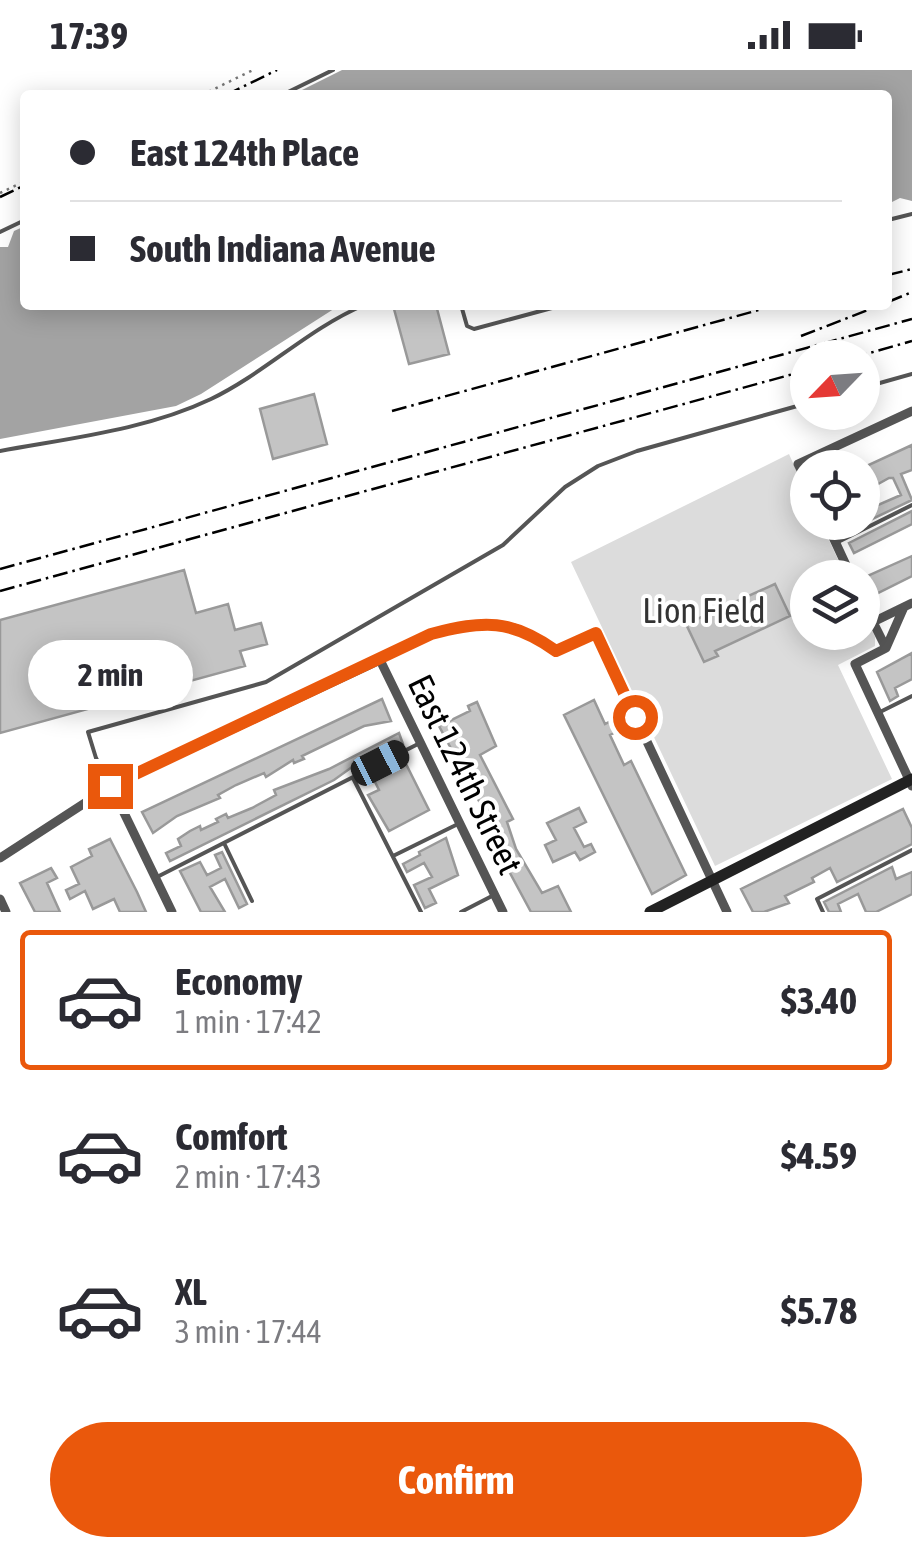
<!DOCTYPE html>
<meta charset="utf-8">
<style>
:root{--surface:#fff;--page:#f2f2f3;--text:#2b2b33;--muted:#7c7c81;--line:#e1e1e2;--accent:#ea580c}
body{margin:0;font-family:"Asap Condensed",sans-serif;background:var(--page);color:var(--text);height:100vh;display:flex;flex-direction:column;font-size:38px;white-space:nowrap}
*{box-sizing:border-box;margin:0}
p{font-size:32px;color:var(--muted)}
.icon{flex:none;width:55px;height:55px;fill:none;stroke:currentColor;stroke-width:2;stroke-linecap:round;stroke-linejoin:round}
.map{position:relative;height:842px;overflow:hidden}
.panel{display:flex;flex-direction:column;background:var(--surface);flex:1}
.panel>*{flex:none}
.hud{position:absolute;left:20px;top:20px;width:872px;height:220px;border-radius:10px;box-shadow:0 5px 25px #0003;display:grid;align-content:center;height:220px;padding:0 50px;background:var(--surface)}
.needle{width:65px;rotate:245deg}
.buttons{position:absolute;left:790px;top:270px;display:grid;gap:20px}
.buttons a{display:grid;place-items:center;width:90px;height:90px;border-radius:50%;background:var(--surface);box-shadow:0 5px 25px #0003;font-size:50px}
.end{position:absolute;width:45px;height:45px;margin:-22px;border:12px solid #ea580c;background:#fff;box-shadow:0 0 0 5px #fff}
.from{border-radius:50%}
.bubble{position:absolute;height:70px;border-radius:35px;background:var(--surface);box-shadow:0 5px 25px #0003;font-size:32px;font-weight:700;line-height:70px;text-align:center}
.car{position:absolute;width:30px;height:60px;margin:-30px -15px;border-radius:12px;box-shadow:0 0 8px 2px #0007;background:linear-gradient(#222 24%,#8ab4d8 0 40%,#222 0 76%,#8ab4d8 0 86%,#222 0)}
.hud b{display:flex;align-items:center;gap:35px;height:95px;font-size:38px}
.hud b+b{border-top:2px solid var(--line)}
.hud i{width:25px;height:25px;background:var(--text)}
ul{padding:18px 0 0;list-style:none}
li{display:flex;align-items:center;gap:30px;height:140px;margin:0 20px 15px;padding:0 30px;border:5px solid transparent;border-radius:10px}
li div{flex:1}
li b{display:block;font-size:38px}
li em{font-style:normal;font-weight:700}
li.active{border-color:var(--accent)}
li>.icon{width:90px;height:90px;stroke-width:1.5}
.primary-button{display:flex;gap:20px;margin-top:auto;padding:20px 50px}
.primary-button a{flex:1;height:115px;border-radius:60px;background:var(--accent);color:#fff;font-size:40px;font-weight:700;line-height:115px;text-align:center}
.status{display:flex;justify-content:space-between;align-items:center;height:70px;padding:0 50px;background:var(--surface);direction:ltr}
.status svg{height:28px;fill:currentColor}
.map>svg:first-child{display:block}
.green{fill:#dcdcdc}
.water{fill:#a3a3a3}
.building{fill:#c4c4c4;stroke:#999;stroke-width:2.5}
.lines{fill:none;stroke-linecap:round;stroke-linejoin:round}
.path{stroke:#777;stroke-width:2.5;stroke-dasharray:2.5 5;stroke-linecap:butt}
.lane{stroke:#555;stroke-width:4}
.street{stroke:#555;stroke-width:9}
.secondary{stroke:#222;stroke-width:11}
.rail{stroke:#000;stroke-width:2.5;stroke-dasharray:15 5 2.5 5;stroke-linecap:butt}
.route{stroke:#ea580c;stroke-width:12}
.labels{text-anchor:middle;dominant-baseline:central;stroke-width:8;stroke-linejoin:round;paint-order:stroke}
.park-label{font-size:35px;fill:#333;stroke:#fff}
.street-label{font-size:35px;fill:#000;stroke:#fff}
</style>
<div class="status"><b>17:39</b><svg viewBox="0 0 49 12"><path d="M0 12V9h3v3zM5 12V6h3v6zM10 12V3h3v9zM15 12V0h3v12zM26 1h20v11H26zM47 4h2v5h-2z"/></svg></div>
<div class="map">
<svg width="912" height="842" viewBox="0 0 912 842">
<rect width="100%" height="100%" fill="#fff"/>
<!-- green -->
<path class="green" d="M789,384L807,425L808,452L821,453L846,507L808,508V562H862L863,542L875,567V576L838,595L892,709L715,796L571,492Z"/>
<!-- water -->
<path class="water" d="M342,0H912V131L900,128L888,134V25H292Z
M25,156V235H340L201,324L176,336L0,369V177H8L14,161Z"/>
<!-- building -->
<path class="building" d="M411,235H436L449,284L409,294L394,239Z
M314,324L327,374L273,389L260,339Z
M912,375V400L901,404L912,430L845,462L840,452H862V442L901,425L893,408H889L862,423V398Z
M912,441V454L854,483L849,473Z
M912,486V506L874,525L865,507Z
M184,500L196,543L228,534L235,560L261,553L267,574L240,581L245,596L0,663V550Z
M775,514L790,546L715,581L718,586L704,592L686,554Z
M912,583V609L895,618L898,626L890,631L877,602Z
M382,629L391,651L364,656L302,686L304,689L294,693L293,690L266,707L264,703L236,715L218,725L220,728L177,746L153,763L142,742Z
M594,630L605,654L615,649L620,660L610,665L624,695L631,691L686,805L652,824L564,645Z
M477,632L496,676L480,685L513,749L507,752L516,779L542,823L558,816L571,842H531L504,792L500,794L494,784L487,767L496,763L439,656L470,641L468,636Z
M399,663L403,674L398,678L359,692L334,710L170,791L166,783L181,776L178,769L190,761L200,756L201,760L218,752L216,749L226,744L228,748L252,738L276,725L274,720L329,699Z
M403,688L429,740L389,761L368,725L379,720L374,710L386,703L383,698Z
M579,738L586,752L574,758L584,777L591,774L595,782L580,790L575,782L553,792L545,775L556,770L547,753Z
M903,739L912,758V774L837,812L830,798L812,808L814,812L785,826L789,833L764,842H753L741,819Z
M446,768L458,805L429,819L436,833L425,838L414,815L432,807L424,793L407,802L403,794L420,785L419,782Z
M110,769L137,822L146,842H120L114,829L93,839L85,821L70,829L66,820L79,814L71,797L92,786L89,779Z
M222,782L247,834L239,838L225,809L210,817L225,842H201L180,801L200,792L207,805L221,798L215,785Z
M892,797L896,809L912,802V824L876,842H866L858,824L838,834L841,842H829L824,832Z
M51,798L57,808L47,813L60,842H35L20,813Z"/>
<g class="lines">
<!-- path -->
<path class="path" d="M202,25L253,0
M0,123L25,111"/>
<!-- lane -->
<path class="lane" d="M282,25L333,0
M888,150L912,144
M0,162L25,150
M461,235L467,256L474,259L563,235
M862,318L912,304
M0,381C70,368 146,360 211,329C265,303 308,259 364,235
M836,473L912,435
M380,590C420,570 469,542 516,556C531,561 544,572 557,581L596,563
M878,643L912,626
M353,708L421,842
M111,716L96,688L88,662L266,612L503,475L565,417L598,396L637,381L808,333
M224,773L252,831
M393,786L460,753
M159,806L418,674
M461,842L492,826
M823,842L817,829L912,780"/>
<!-- street -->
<path class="street" d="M808,414L798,394L912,341
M826,452L852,508
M862,530L886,578
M873,552L912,533
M596,563L727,842
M886,578L855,594L912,716
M886,578L904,537
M111,716L172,842
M0,788L111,716L380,590L503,842
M0,829L6,842"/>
<!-- secondary -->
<path class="secondary" d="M650,842L912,709"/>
<!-- rail -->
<path class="rail" d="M226,25L277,0
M0,127L25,115
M888,205L912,199
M888,232L912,222
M801,266L881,235
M852,288L912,271
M392,341L777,235
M0,499L912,249
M0,521L808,300"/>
</g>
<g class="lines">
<!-- route -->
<path class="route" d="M110,716L431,564C484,550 511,549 556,581L596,563L635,647"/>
</g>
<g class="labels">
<!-- park labels -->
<g class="park-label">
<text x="704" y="540">Lion Field</text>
</g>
<!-- street labels -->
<g class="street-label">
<text transform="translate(466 704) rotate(64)">East 124th Street</text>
</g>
</g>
</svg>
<div class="buttons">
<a><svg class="needle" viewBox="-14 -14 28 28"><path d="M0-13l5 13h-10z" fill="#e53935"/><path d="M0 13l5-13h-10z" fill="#7c7c81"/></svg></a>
<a><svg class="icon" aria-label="locate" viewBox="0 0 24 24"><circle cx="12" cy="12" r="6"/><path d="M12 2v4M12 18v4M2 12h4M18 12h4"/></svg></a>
<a><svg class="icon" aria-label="layers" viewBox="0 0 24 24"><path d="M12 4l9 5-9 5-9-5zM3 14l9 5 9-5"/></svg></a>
</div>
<i class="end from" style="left:635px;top:647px"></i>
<i class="end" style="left:110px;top:716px"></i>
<div class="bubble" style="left:28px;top:570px;width:165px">2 min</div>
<i class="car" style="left:380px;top:693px;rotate:63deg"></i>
<div class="hud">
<b><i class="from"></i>East 124th Place</b>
<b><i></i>South Indiana Avenue</b>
</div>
</div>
<section class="panel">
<ul>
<li class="active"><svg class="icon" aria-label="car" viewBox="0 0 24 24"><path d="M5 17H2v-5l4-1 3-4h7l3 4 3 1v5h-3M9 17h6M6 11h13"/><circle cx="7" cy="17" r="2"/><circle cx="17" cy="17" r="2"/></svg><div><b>Economy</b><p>1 min · 17:42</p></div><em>$3.40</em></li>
<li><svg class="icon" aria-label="car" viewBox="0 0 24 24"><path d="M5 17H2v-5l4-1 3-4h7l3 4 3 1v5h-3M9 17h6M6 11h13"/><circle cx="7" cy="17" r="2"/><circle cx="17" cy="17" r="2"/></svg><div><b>Comfort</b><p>2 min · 17:43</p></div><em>$4.59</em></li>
<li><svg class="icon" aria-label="car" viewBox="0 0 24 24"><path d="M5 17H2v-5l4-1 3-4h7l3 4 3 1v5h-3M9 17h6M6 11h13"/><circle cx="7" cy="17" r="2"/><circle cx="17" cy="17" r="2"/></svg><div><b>XL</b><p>3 min · 17:44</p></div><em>$5.78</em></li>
</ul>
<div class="primary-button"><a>Confirm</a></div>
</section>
